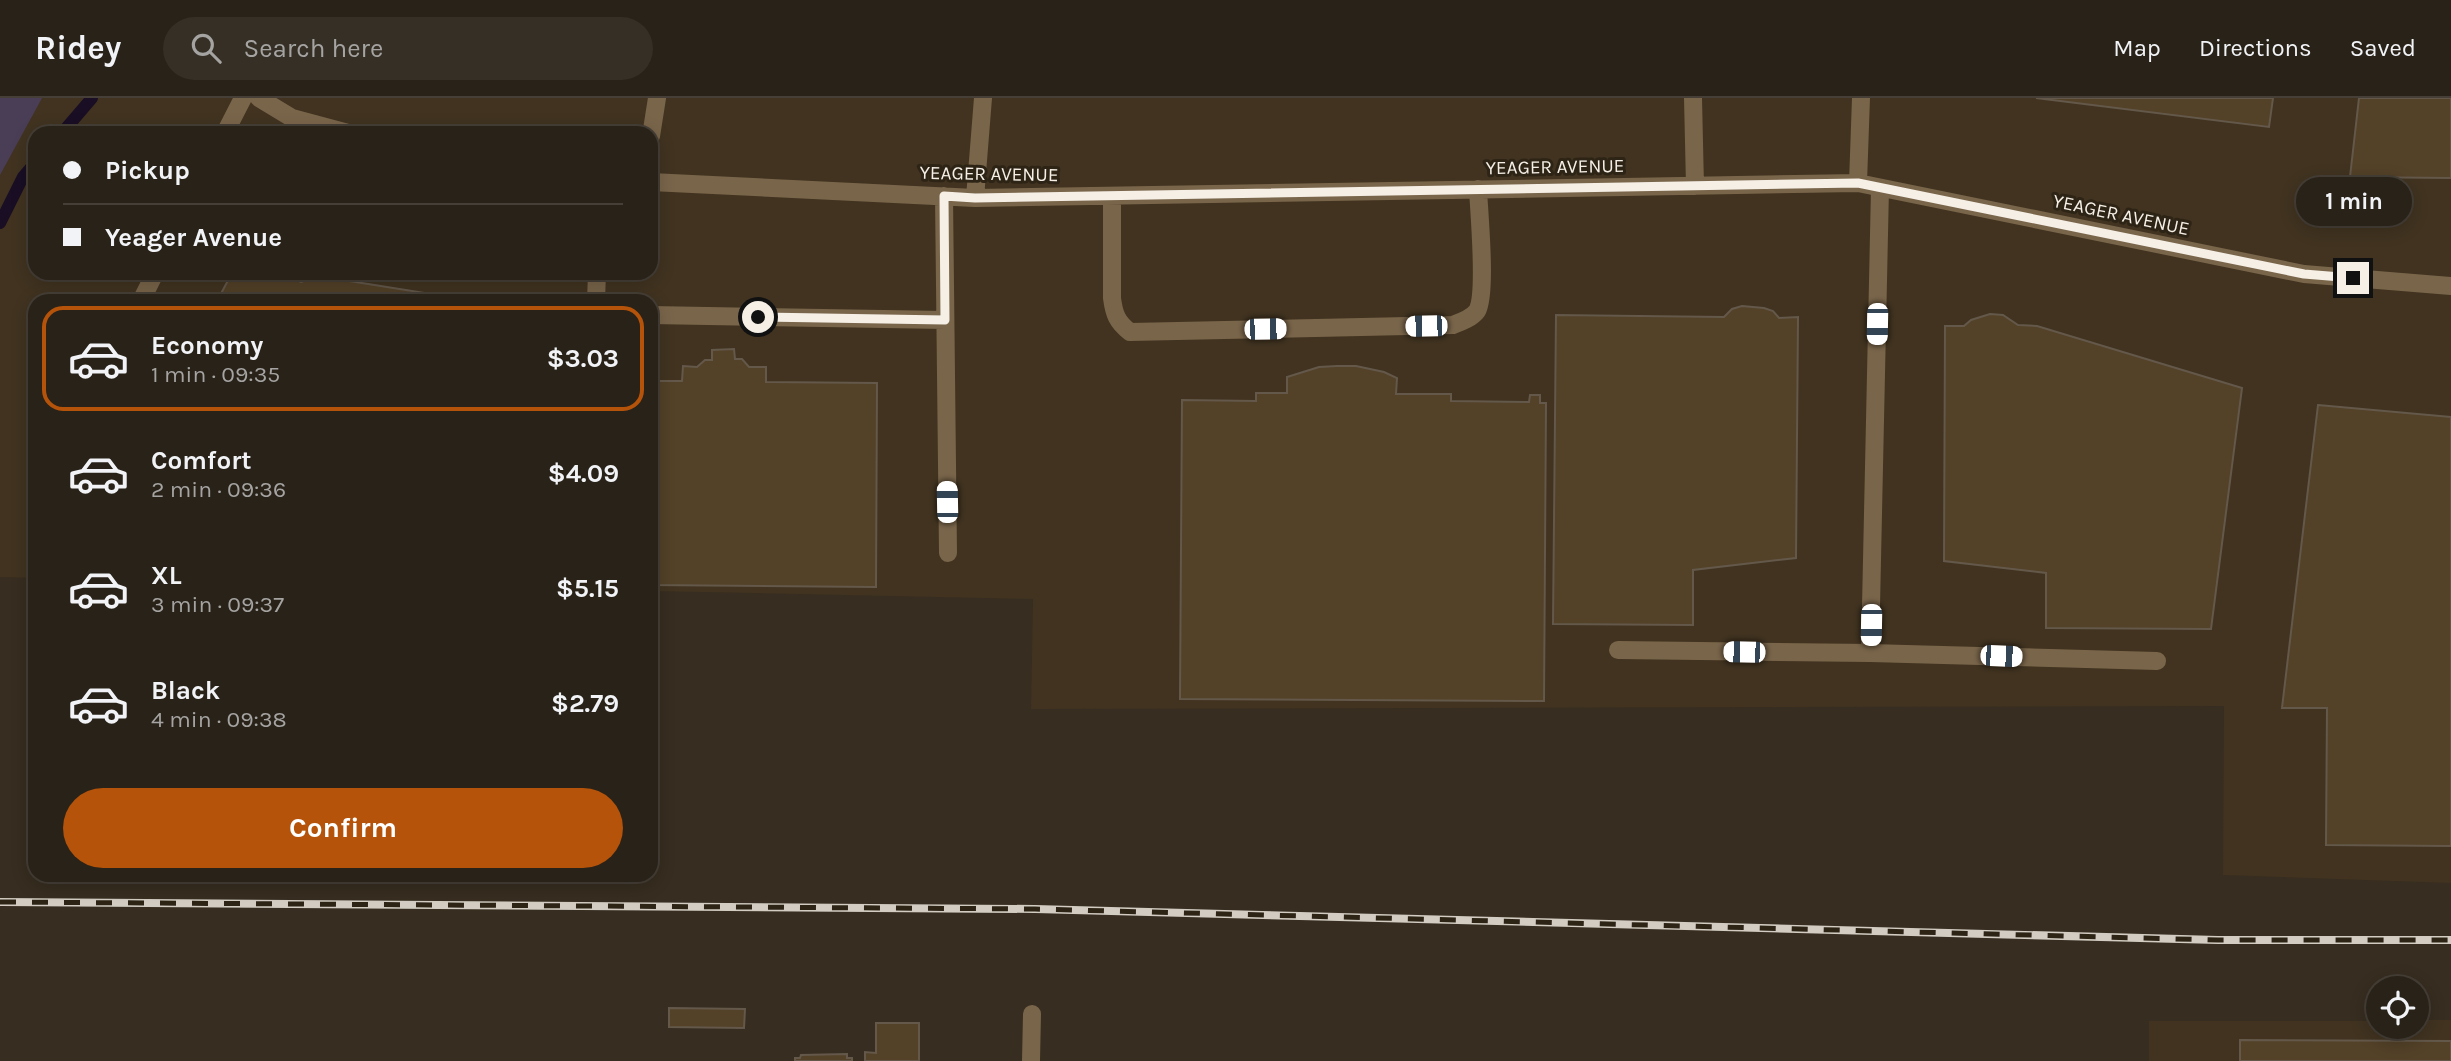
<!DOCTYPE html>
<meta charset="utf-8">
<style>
:root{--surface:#292218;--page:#352f25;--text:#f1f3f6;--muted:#a5a4a2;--line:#453f37;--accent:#b45309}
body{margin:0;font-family:Karla,sans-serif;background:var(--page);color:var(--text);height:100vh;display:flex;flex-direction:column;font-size:26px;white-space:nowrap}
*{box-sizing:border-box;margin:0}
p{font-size:23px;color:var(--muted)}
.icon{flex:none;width:38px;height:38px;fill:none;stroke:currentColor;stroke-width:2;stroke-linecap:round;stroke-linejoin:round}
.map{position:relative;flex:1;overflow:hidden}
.drawer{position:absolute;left:28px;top:196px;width:630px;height:588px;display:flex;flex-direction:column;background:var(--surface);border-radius:21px;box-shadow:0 4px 18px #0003,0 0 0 2px var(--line)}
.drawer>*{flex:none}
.hud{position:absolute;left:28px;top:28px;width:630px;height:154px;border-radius:21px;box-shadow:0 4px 18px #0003,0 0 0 2px var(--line);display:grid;align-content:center;height:154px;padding:0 35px;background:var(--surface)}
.tools{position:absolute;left:2366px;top:878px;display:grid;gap:14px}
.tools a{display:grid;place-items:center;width:63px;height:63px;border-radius:50%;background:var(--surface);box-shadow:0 4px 18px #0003,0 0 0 2px var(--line);font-size:35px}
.end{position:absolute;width:32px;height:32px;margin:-16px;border:9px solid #f5efe6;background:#111;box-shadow:0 0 0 4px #111}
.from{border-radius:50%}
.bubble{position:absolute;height:49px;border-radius:24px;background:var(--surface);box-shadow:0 4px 18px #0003,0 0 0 2px var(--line);font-size:23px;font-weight:700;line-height:49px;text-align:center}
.car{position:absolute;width:21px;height:42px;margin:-21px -10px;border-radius:9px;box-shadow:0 0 5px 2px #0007;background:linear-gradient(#fff 24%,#345 0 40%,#fff 0 76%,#345 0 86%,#fff 0)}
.hud b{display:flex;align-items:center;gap:24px;height:66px;font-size:26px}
.hud b+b{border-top:2px solid var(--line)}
.hud i{width:18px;height:18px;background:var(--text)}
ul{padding:12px 0 0;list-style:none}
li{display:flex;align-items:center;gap:21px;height:105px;margin:0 14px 10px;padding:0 21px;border:4px solid transparent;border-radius:21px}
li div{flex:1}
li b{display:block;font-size:26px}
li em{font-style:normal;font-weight:700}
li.current{border-color:var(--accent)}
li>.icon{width:63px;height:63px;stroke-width:1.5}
.cta{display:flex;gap:14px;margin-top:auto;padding:14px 35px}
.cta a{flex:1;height:80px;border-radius:42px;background:var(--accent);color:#fff;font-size:28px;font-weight:700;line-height:80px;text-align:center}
header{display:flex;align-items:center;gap:42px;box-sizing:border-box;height:98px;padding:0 35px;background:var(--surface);border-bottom:2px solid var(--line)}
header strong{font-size:33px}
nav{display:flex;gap:38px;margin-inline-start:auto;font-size:24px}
.search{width:490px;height:63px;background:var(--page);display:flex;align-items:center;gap:18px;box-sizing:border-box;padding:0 24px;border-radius:38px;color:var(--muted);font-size:26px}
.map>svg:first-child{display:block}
.built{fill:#413320;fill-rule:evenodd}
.green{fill:#493e55}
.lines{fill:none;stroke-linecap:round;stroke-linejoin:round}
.stream{stroke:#190e24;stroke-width:12}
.building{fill:#534128;stroke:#63584a;stroke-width:2}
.minor{stroke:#79654a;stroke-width:18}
.rail-casing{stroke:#d2ccc2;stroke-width:8}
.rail{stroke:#2d2416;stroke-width:5;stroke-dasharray:16;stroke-linecap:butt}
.route{stroke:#f5efe6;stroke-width:9}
.labels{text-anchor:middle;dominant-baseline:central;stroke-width:6;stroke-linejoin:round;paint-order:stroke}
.street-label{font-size:19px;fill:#f5efe6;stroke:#2d2416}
</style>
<header>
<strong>Ridey</strong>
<div class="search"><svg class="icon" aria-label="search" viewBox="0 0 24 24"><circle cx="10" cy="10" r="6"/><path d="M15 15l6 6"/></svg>Search here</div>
<nav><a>Map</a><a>Directions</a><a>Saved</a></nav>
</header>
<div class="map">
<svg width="2451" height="963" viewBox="0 0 2451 963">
<rect width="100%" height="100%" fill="#372d20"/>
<!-- built -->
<path class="built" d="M0,0H2451V785L2223,777L2224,608L1031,611L1033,501L651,493V203H35V480L0,479ZM35,35H651V175H35Z
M2417,922H2451V963H2149V923H2378V929H2417Z"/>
<!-- green -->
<path class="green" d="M0,0H42L0,77Z"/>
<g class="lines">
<!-- stream -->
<path class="stream" d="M62,35L92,0
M0,125L23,79L35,65"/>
</g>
<!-- building -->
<path class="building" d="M2036,0H2273L2269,29Z
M2359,0H2451V80L2350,79Z
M232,175H283L301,184L318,178L475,203H217Z
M1742,208L1764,210L1773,213L1779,220L1798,219L1796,460L1693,472V527L1553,526L1556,217L1724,219L1732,211Z
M1990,216L2003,217L2018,227L2037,228L2242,290L2211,531L2046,530V475L1944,463L1945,228H1964L1971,222Z
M734,251L735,261H742L749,269H766V284L877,285L876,489L651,487V283H682L683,268L697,269L705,262H712V252Z
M1337,268H1356L1384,274L1397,280L1396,296H1451V303L1529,304L1530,297H1540V305H1546L1544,603L1180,601L1182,302L1256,303V295H1287V279L1319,269Z
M2318,307L2451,319V748L2326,747L2327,610H2282Z
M669,910L745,911L744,930L669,929Z
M876,925H919V963H865V954L876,955Z
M2240,942L2451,943V963H2240Z
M847,956V960H852V963H795V960H800L801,957Z"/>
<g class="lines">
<!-- minor -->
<path class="minor" d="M259,0L292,20L348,35
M1693,0L1695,88
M225,35L243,0
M651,38L657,0
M651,84L975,100L1858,85L2304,176L2451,188
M1858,85L1861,0
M944,98L948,455
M1112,98V200C1114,216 1117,224 1130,234L1453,227C1461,224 1472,220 1477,213C1487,196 1479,115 1478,91
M975,100L983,0
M141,203L155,175
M596,203L597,175
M651,217L945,222
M1618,552L1870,555L2157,563
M1870,555L1880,90
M1031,963L1032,916"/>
<!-- rail casing -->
<g class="rail-casing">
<path id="rail" d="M0,804L1035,811L2218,842H2451"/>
</g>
<!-- rail -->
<use href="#rail" class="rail"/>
</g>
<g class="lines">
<!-- route -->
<path class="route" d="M758,219L945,222L944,98L975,100L1858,85L2304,176L2353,180"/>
</g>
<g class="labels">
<!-- street labels -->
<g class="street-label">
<text transform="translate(1555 69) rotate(-1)">YEAGER AVENUE</text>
<text transform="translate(989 76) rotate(1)">YEAGER AVENUE</text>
<text transform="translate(2121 117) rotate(12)">YEAGER AVENUE</text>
</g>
</g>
</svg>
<div class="tools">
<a><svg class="icon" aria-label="locate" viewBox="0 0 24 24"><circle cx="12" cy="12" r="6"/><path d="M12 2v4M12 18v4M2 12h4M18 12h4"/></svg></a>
</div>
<i class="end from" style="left:758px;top:219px"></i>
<i class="end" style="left:2353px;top:180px"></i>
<div class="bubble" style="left:2296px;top:79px;width:116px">1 min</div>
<i class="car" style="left:1877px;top:226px;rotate:181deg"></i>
<i class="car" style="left:1426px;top:228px;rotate:269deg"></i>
<i class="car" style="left:1265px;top:231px;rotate:89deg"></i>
<i class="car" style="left:947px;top:404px;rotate:359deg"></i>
<i class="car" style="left:1871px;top:527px;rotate:181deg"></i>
<i class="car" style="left:1744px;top:554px;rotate:271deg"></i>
<i class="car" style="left:2001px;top:558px;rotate:92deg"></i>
<div class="hud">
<b><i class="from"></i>Pickup</b>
<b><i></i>Yeager Avenue</b>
</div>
<section class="drawer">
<ul>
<li class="current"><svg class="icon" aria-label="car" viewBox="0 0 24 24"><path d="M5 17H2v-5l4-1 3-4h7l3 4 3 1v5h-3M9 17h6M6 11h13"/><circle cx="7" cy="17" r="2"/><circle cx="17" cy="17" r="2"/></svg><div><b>Economy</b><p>1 min · 09:35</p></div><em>$3.03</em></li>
<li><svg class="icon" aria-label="car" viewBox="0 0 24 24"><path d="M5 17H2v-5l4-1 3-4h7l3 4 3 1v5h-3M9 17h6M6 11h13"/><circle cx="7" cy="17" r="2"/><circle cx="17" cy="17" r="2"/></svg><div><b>Comfort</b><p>2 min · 09:36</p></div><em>$4.09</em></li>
<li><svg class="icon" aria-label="car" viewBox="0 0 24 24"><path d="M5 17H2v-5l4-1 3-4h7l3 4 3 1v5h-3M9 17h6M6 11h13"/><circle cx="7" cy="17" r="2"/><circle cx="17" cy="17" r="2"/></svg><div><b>XL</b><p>3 min · 09:37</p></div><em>$5.15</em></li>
<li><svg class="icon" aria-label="car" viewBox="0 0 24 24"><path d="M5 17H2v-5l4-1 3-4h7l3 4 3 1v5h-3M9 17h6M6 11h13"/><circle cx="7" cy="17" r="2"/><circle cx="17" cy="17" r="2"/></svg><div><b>Black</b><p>4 min · 09:38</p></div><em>$2.79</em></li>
</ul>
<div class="cta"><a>Confirm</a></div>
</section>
</div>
